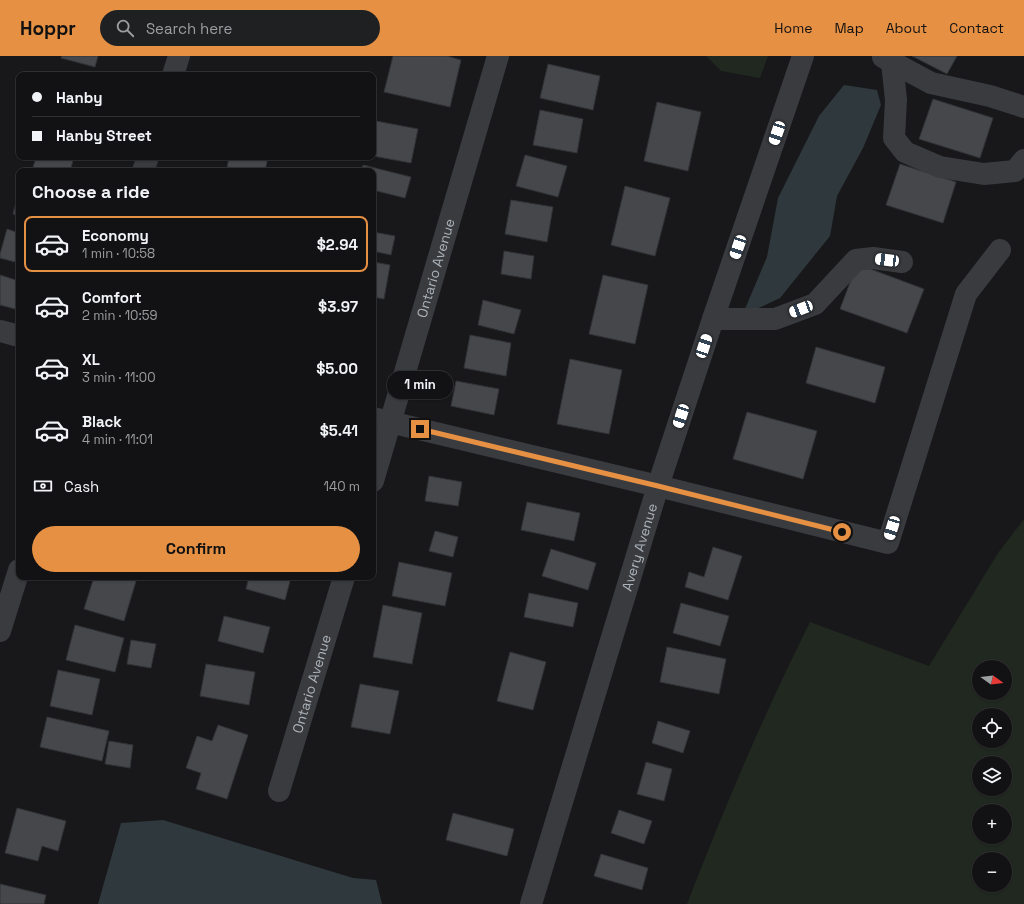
<!DOCTYPE html>
<meta charset="utf-8">
<style>
:root{--surface:#121214;--page:#1f2022;--text:#f1f3f6;--muted:#9c9ea0;--line:#313234;--accent:#e69044}
body{margin:0;font-family:"Space Grotesk",sans-serif;background:var(--page);color:var(--text);height:100vh;display:flex;flex-direction:column;font-size:15px;white-space:nowrap}
*{box-sizing:border-box;margin:0}
p{font-size:13px;color:var(--muted)}
.icon{flex:none;width:22px;height:22px;fill:none;stroke:currentColor;stroke-width:2;stroke-linecap:round;stroke-linejoin:round}
.map{position:relative;flex:1;overflow:hidden}
.drawer{position:absolute;left:16px;top:112px;width:360px;height:412px;display:flex;flex-direction:column;background:var(--surface);border-radius:8px;box-shadow:0 1px 3px #0004,0 0 0 1px var(--line)}
.drawer>*{flex:none}
.guide{position:absolute;left:16px;top:16px;width:360px;height:88px;border-radius:8px;box-shadow:0 1px 3px #0004,0 0 0 1px var(--line);display:grid;align-content:center;height:88px;padding:0 16px;background:var(--surface)}
.needle{width:26px;rotate:105deg}
.fabs{position:absolute;left:972px;top:604px;display:grid;gap:8px}
.fabs a{display:grid;place-items:center;width:40px;height:40px;border-radius:50%;background:var(--surface);box-shadow:0 1px 3px #0004,0 0 0 1px var(--line);font-size:20px}
.end{position:absolute;width:18px;height:18px;margin:-9px;border:5px solid #e69044;background:#111;box-shadow:0 0 0 2px #111}
.from{border-radius:50%}
.bubble{position:absolute;height:28px;border-radius:14px;background:var(--surface);box-shadow:0 1px 3px #0004,0 0 0 1px var(--line);font-size:13px;font-weight:700;line-height:28px;text-align:center}
.car{position:absolute;width:12px;height:24px;margin:-12px -6px;border-radius:5px;box-shadow:0 0 3px 1px #0007;background:linear-gradient(#fff 24%,#345 0 40%,#fff 0 76%,#345 0 86%,#fff 0)}
.guide b{display:flex;align-items:center;gap:14px;height:38px;font-size:15px}
.guide b+b{border-top:1px solid var(--line)}
.guide i{width:10px;height:10px;background:var(--text)}
ul{padding:0;list-style:none}
li{display:flex;align-items:center;gap:12px;height:56px;margin:0 8px 6px;padding:0 8px;border:2px solid transparent;border-radius:8px}
li div{flex:1}
li b{display:block;font-size:15px}
li em{font-style:normal;font-weight:700}
li.selected{border-color:var(--accent)}
li>.icon{width:36px;height:36px;stroke-width:1.5}
h2{padding:0 16px;font-size:18px;line-height:48px}
.pay{display:flex;align-items:center;gap:10px;height:44px;padding:0 16px;font-size:15px}
.pay p{margin-inline-start:auto}
.primary-button{display:flex;gap:8px;margin-top:auto;padding:8px 16px}
.primary-button a{flex:1;height:46px;border-radius:24px;background:var(--accent);color:#111;font-size:16px;font-weight:700;line-height:46px;text-align:center}
header{display:flex;align-items:center;gap:24px;box-sizing:border-box;height:56px;padding:0 20px;background:var(--accent);color:#111}
header strong{font-size:19px}
nav{display:flex;gap:22px;margin-inline-start:auto;font-size:14px}
.search{width:280px;height:36px;background:var(--page);display:flex;align-items:center;gap:10px;box-sizing:border-box;padding:0 14px;border-radius:22px;color:var(--muted);font-size:15px}
.map>svg:first-child{display:block}
.green{fill:#202820;fill-rule:evenodd}
.water{fill:#2f393d}
.building{fill:#45474a;stroke:#323336}
.lines{fill:none;stroke-linecap:round;stroke-linejoin:round}
.minor{stroke:#393b3f;stroke-width:22}
.route{stroke:#e69044;stroke-width:5}
.labels{text-anchor:middle;dominant-baseline:central;stroke-width:4;stroke-linejoin:round;paint-order:stroke}
.street-label{font-size:14px;fill:#abb2b9;stroke:#131315}
</style>
<header>
<strong>Hoppr</strong>
<div class="search"><svg class="icon" aria-label="search" viewBox="0 0 24 24"><circle cx="10" cy="10" r="6"/><path d="M15 15l6 6"/></svg>Search here</div>
<nav><a>Home</a><a>Map</a><a>About</a><a>Contact</a></nav>
</header>
<div class="map">
<svg width="1024" height="848" viewBox="0 0 1024 848">
<rect width="100%" height="100%" fill="#18181a"/>
<!-- green -->
<path class="green" d="M706,0H768L760,22L721,15Z
M1024,463V848H687C724,752 764,658 810,566L929,610L998,497ZM979,611H1005V637H979ZM979,659H1005V685H979ZM979,707H1005V733H979ZM979,755H1005V781H979ZM979,803H1005V829H979Z"/>
<!-- water -->
<path class="water" d="M844,29L877,34L881,49L863,92L837,140L830,180L780,242L742,260L767,201L778,142L819,60Z
M163,764L353,822L376,824L382,848H98L121,767Z"/>
<!-- building -->
<path class="building" d="M62,0H98L95,11L61,2Z
M393,0H447L461,4L450,51L384,36Z
M912,0H957L947,18Z
M548,8L600,20L593,54L540,42Z
M933,43L993,62L980,102L919,83Z
M657,46L701,56L688,115L644,105Z
M540,54L583,63L577,97L533,89Z
M376,65L418,73L411,107L373,100V80Z
M525,99L567,110L558,141L516,130Z
M36,101H74L70,115H32Z
M229,101H268L265,115H240L227,112Z
M900,108L956,126L943,167L886,149Z
M363,109L411,121L405,142L373,134V115H362Z
M625,130L670,142L655,200L611,189Z
M19,135V159L13,158Z
M511,144L553,151L547,186L505,178Z
M7,173L19,177V207L0,202V198Z
M373,176L395,180L391,199L373,195Z
M504,195L534,200L531,223L501,218Z
M373,206L390,209L384,243L373,241Z
M857,208L924,233L907,277L840,253Z
M0,219L19,225V254L0,249Z
M603,219L648,229L635,288L589,278Z
M483,244L521,254L514,278L478,269Z
M470,279L511,287L506,320L464,312Z
M816,291L885,311L875,347L806,327Z
M570,303L622,314L609,378L557,368Z
M456,325L499,333L494,359L451,350Z
M747,356L817,375L803,423L733,403Z
M429,420L462,426L458,450L425,445Z
M527,446L580,457L574,485L521,474Z
M435,475L458,481L453,501L429,495Z
M713,491L742,500L728,544L685,531L689,516L704,521Z
M551,493L596,507L588,534L542,520Z
M399,506L452,517L445,550L392,540Z
M94,521H122L136,525L124,565L84,553Z
M249,521H291L285,544L246,533Z
M529,537L578,547L573,571L524,561Z
M681,547L729,560L720,590L673,577Z
M383,549L422,557L412,608L373,601Z
M224,560L270,571L263,597L218,585Z
M75,569L124,582L115,616L66,604Z
M131,584L156,588L151,612L127,608Z
M667,591L726,603L719,638L660,626Z
M510,596L546,606L533,654L497,645Z
M206,608L255,616L249,649L200,640Z
M58,614L100,623L92,659L50,650Z
M360,628L399,635L390,678L351,671Z
M47,661L109,675L102,705L40,691Z
M658,665L690,675L683,697L652,687Z
M218,669L248,679L227,743L196,733L201,717L186,712L197,680L212,685Z
M109,685L133,689L130,712L105,708Z
M646,706L672,713L664,745L637,738Z
M17,752L66,765L58,795L42,790L38,805L5,797Z
M619,754L652,765L644,788L611,777Z
M453,757L514,773L507,800L446,784Z
M601,798L648,812L642,834L594,820Z
M0,828L46,839L44,848H0Z"/>
<g class="lines">
<!-- minor -->
<g class="minor">
<path d="M883,1L931,27L990,40L1024,51"/>
<path d="M892,6L896,44L894,82L905,96L940,111L984,118L1015,115L1024,104"/>
<path d="M173,19L179,0"/>
<path d="M143,115L148,101"/>
<path d="M713,263H775L815,248L856,204L873,202L902,206"/>
<path d="M0,275L19,280"/>
<path d="M373,362L658,430L888,487L966,238L1000,194"/>
<path id="s1" d="M373,425L498,0"/>
<path d="M0,575L19,514"/>
<path id="s2" d="M279,735L344,521"/>
<path id="s3" d="M531,848L658,430L713,263L803,0"/>
</g>
</g>
<g class="lines">
<!-- route -->
<path class="route" d="M420,373L658,430L842,476"/>
</g>
<g class="labels">
<!-- street labels -->
<g class="street-label">
<text stroke="none"><textPath href="#s1" startOffset="222">Ontario Avenue</textPath></text>
<text stroke="none"><textPath href="#s3" startOffset="373">Avery Avenue</textPath></text>
<text stroke="none"><textPath href="#s2" startOffset="112">Ontario Avenue</textPath></text>
</g>
</g>
</svg>
<div class="fabs">
<a><svg class="needle" viewBox="-14 -14 28 28"><path d="M0-13l5 13h-10z" fill="#e53935"/><path d="M0 13l5-13h-10z" fill="#9c9ea0"/></svg></a>
<a><svg class="icon" aria-label="locate" viewBox="0 0 24 24"><circle cx="12" cy="12" r="6"/><path d="M12 2v4M12 18v4M2 12h4M18 12h4"/></svg></a>
<a><svg class="icon" aria-label="layers" viewBox="0 0 24 24"><path d="M12 4l9 5-9 5-9-5zM3 14l9 5 9-5"/></svg></a>
<a>+</a>
<a>−</a>
</div>
<i class="end from" style="left:842px;top:476px"></i>
<i class="end" style="left:420px;top:373px"></i>
<div class="bubble" style="left:387px;top:315px;width:66px">1 min</div>
<i class="car" style="left:777px;top:77px;rotate:199deg"></i>
<i class="car" style="left:738px;top:191px;rotate:199deg"></i>
<i class="car" style="left:887px;top:204px;rotate:277deg"></i>
<i class="car" style="left:801px;top:253px;rotate:249deg"></i>
<i class="car" style="left:704px;top:290px;rotate:18deg"></i>
<i class="car" style="left:681px;top:360px;rotate:198deg"></i>
<i class="car" style="left:892px;top:472px;rotate:197deg"></i>
<div class="guide">
<b><i class="from"></i>Hanby</b>
<b><i></i>Hanby Street</b>
</div>
<section class="drawer">
<h2>Choose a ride</h2>
<ul>
<li class="selected"><svg class="icon" aria-label="car" viewBox="0 0 24 24"><path d="M5 17H2v-5l4-1 3-4h7l3 4 3 1v5h-3M9 17h6M6 11h13"/><circle cx="7" cy="17" r="2"/><circle cx="17" cy="17" r="2"/></svg><div><b>Economy</b><p>1 min · 10:58</p></div><em>$2.94</em></li>
<li><svg class="icon" aria-label="car" viewBox="0 0 24 24"><path d="M5 17H2v-5l4-1 3-4h7l3 4 3 1v5h-3M9 17h6M6 11h13"/><circle cx="7" cy="17" r="2"/><circle cx="17" cy="17" r="2"/></svg><div><b>Comfort</b><p>2 min · 10:59</p></div><em>$3.97</em></li>
<li><svg class="icon" aria-label="car" viewBox="0 0 24 24"><path d="M5 17H2v-5l4-1 3-4h7l3 4 3 1v5h-3M9 17h6M6 11h13"/><circle cx="7" cy="17" r="2"/><circle cx="17" cy="17" r="2"/></svg><div><b>XL</b><p>3 min · 11:00</p></div><em>$5.00</em></li>
<li><svg class="icon" aria-label="car" viewBox="0 0 24 24"><path d="M5 17H2v-5l4-1 3-4h7l3 4 3 1v5h-3M9 17h6M6 11h13"/><circle cx="7" cy="17" r="2"/><circle cx="17" cy="17" r="2"/></svg><div><b>Black</b><p>4 min · 11:01</p></div><em>$5.41</em></li>
</ul>
<div class="pay"><svg class="icon" aria-label="cash" viewBox="0 0 24 24"><path d="M3 7h18v10H3z"/><circle cx="12" cy="12" r="2"/></svg>Cash<p>140 m</p></div>
<div class="primary-button"><a>Confirm</a></div>
</section>
</div>
